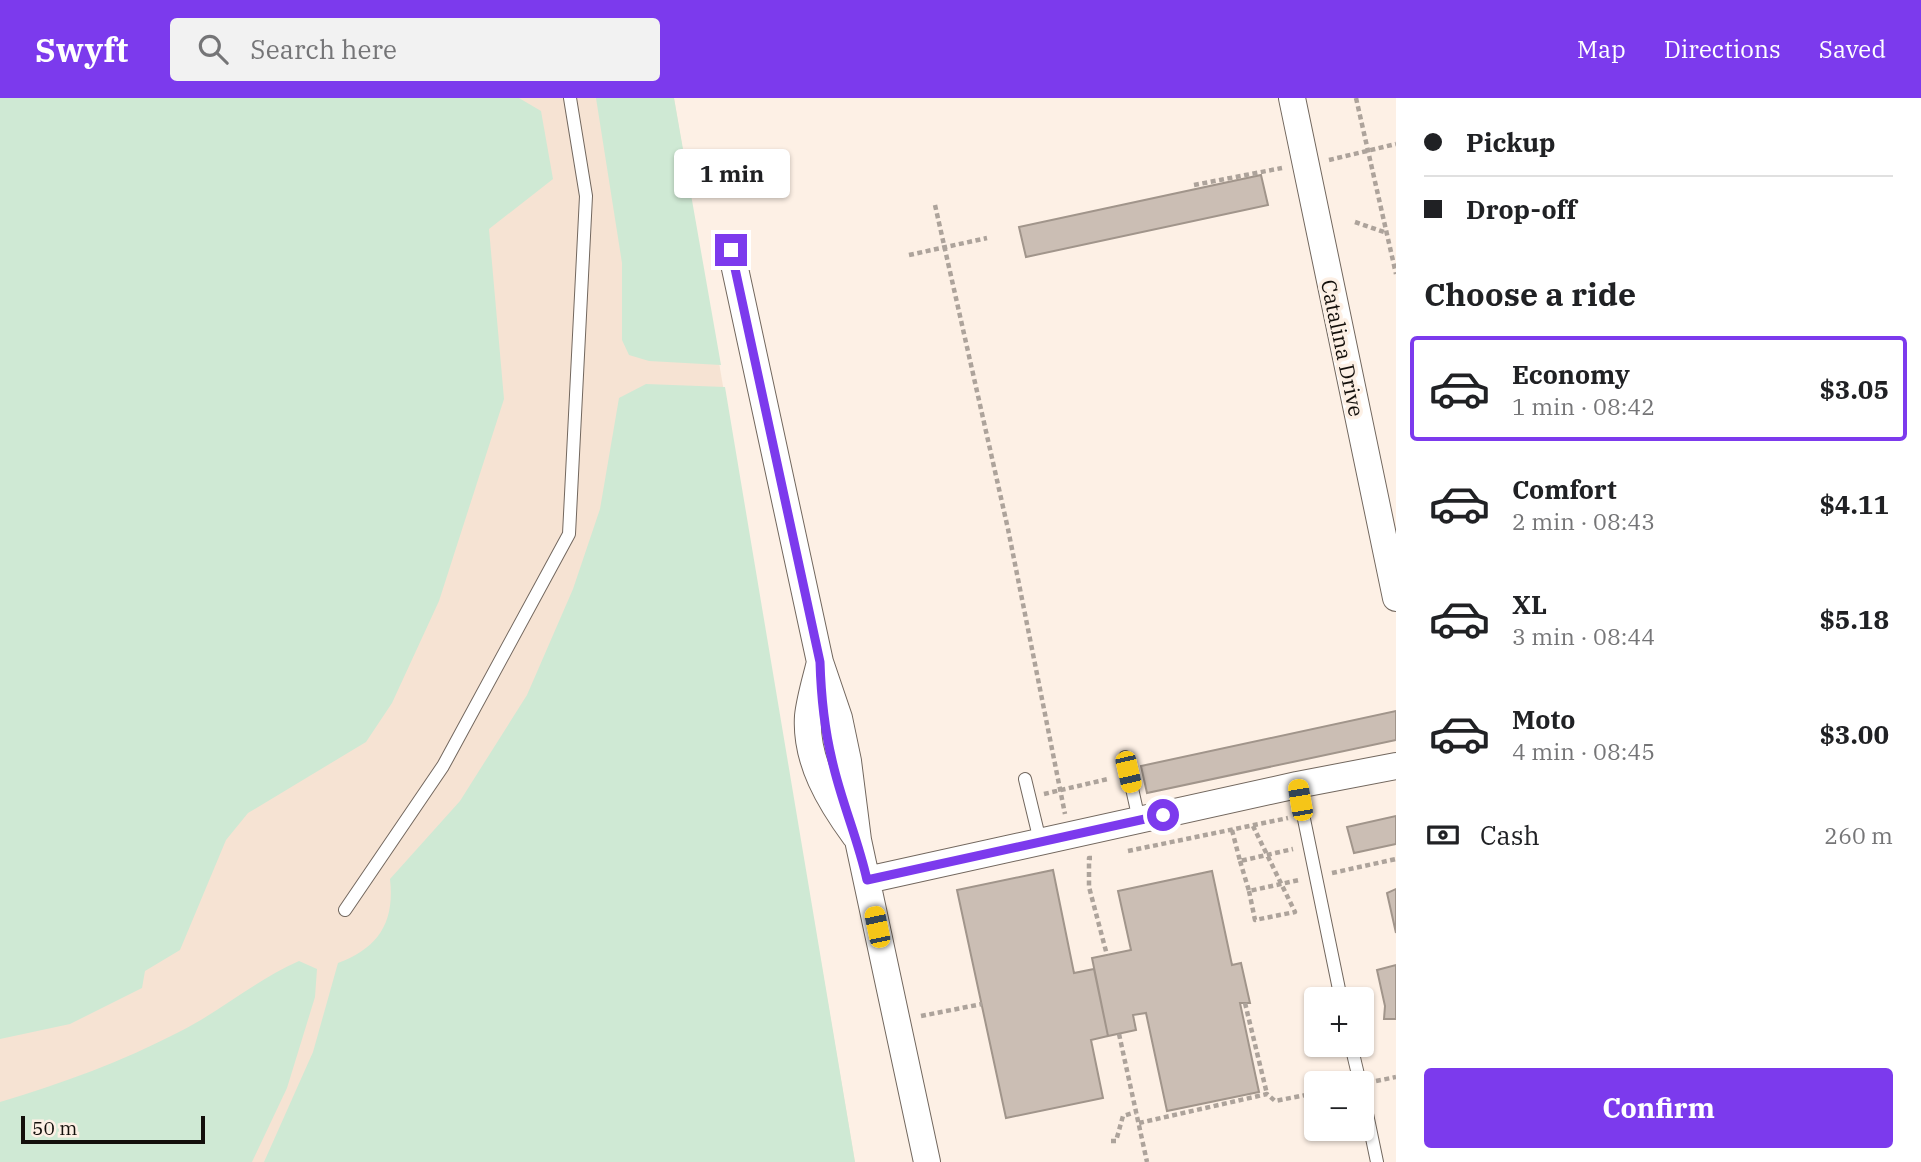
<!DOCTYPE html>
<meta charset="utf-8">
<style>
:root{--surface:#fff;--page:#f2f2f2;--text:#202124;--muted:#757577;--line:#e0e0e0;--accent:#7c3aed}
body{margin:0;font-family:"IBM Plex Serif",serif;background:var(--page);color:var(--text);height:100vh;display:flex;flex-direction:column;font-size:26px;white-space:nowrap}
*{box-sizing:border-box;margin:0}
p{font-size:23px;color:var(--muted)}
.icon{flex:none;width:38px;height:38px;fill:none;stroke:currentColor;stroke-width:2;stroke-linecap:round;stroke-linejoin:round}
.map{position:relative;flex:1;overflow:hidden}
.panel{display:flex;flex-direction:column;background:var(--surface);width:525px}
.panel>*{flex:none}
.guide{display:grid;align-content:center;height:154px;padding:0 28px;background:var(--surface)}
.controls{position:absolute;left:1304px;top:889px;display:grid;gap:14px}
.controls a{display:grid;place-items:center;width:70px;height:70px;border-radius:7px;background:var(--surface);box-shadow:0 2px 5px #0004;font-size:35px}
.scale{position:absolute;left:21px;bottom:18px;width:184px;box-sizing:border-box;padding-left:7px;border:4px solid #130f0b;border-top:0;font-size:19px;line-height:24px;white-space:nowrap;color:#130f0b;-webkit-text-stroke:5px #fdf0e5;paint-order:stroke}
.end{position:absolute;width:32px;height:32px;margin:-16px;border:9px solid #7c3aed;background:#fff;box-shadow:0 0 0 4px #fff}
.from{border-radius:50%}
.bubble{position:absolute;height:49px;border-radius:7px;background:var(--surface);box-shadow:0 2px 5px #0004;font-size:23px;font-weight:700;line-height:49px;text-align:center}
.car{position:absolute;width:21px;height:42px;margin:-21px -10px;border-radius:9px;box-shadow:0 0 5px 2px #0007;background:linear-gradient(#f5c518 24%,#345 0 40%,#f5c518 0 76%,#345 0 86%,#f5c518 0)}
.guide b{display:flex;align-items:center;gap:24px;height:66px;font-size:26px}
.guide b+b{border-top:2px solid var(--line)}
.guide i{width:18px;height:18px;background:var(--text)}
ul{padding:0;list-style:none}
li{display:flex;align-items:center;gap:21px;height:105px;margin:0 14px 10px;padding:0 14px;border:4px solid transparent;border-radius:7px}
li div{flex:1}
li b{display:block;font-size:26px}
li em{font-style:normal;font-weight:700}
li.selected{border-color:var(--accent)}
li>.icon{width:63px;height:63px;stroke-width:1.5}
h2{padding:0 28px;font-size:32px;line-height:84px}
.pay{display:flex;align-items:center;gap:18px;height:77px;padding:0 28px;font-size:26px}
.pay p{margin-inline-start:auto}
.cta{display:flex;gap:14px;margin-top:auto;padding:14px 28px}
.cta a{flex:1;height:80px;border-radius:7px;background:var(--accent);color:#fff;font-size:28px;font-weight:700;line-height:80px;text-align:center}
header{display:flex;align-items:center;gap:42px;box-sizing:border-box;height:98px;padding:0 35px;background:var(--accent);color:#fff}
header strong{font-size:33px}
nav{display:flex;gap:38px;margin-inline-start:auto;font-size:24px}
.search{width:490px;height:63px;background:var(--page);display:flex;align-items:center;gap:18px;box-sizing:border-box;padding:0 24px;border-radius:7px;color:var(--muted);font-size:26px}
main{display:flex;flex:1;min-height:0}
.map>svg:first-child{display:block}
.built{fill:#f6e3d3}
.green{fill:#cfe9d4}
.building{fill:#cbbeb4;stroke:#a1958b;stroke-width:2}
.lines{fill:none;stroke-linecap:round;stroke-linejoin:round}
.service-casing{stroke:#72675e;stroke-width:14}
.minor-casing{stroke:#72675e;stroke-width:28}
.path{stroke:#ada39b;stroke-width:4.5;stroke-dasharray:5 3.5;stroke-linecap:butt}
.service{stroke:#fff;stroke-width:12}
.minor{stroke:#fff;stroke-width:26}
.route{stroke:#7c3aed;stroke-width:9}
.labels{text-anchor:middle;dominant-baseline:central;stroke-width:7;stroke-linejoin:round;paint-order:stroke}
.street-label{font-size:21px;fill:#130f0b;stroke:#fdf0e5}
</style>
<header>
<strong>Swyft</strong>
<div class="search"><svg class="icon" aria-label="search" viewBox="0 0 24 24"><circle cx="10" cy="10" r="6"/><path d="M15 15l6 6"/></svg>Search here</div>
<nav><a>Map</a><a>Directions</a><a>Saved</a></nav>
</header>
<main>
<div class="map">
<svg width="1396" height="1064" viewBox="0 0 1396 1064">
<rect width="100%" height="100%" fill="#fdf0e5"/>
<!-- built -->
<path class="built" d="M0,0H674L855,1064H0Z"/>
<!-- green -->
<path class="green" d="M0,0H519L541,13L553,81L489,131L504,301L439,503L392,605L366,644L248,715L226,742L180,852L145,873L142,890L70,926L0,941Z
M596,0H674L721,267L649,263L629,257L622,242V165Z
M646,286L725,289L855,1064H264L313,954L338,865C378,850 395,825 390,781L460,703L527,597L573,491L600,411L619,300Z
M299,863L317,871L315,899L287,990L252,1064H0V1004C61,986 123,963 179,934C221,913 256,882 299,863Z"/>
<!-- building -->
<path class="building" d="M1261,77L1268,107L1026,159L1019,129Z
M1396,613V642L1147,695L1141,668Z
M1396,718V746L1354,755L1347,729Z
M1053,772L1074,875L1094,871L1108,938L1091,942L1103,1000L1006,1020L957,792Z
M1212,773L1232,867L1241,865L1250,905H1240L1259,994L1167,1013L1146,915L1133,917L1136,932L1108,938L1092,860L1131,852L1118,793Z
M1396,791V835L1387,795Z
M1396,867V921H1384L1385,908L1377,872Z"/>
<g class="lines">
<!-- service casing -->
<g class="service-casing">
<path id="service" d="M1125,659L1139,722
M1025,681L1040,743
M1297,687L1341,901
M345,812L443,668L569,436L586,98L570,0
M1351,947L1360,985
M1362,992L1377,1064"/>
</g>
<!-- minor casing -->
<g class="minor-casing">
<path id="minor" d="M1292,0L1396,500
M731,152L820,564L839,620L848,663L858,742L927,1064
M820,564C816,581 810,600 808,618C805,663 830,704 855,738
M867,782L1297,687L1396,668"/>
</g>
<!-- path -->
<path class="path" d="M1356,0L1396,176
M1329,62L1396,46
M1194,87L1282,70
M935,107L1008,431L1065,716
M1355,124L1387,135
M909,157L987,140
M1044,696L1108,681
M1232,732L1240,763L1293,751
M1128,753L1288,720
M1092,760H1089V789L1107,857
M1240,763L1249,793L1299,782
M1332,775L1396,761
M1249,793L1255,822L1295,814L1253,728
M1245,905L1267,996
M921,918L982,906
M1119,936L1147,1064
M1376,983L1396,979
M1139,1025L1267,996L1275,1003L1316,995
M1111,1043H1116L1123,1018L1136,1014"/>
<!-- service -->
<use href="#service" class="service"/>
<!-- minor -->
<use href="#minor" class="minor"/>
</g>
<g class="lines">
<!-- route -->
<path class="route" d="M731,152L820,564C821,597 824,629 832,662C841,703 858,741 867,782L1163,717"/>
</g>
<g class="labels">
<!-- street labels -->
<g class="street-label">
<text transform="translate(1343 250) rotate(78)">Catalina Drive</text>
</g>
</g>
</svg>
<div class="controls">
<a>+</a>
<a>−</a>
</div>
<div class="scale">50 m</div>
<i class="end from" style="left:1163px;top:717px"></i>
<i class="end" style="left:731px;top:152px"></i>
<div class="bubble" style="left:674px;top:51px;width:116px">1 min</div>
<i class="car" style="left:1128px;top:674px;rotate:167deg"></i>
<i class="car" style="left:1300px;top:702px;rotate:350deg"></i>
<i class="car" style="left:877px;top:829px;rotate:348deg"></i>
</div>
<section class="panel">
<div class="guide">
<b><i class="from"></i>Pickup</b>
<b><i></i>Drop-off</b>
</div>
<h2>Choose a ride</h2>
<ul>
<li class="selected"><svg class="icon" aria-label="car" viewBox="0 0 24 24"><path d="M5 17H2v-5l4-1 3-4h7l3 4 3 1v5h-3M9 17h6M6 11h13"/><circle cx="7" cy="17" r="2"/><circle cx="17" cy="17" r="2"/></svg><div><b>Economy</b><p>1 min · 08:42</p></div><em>$3.05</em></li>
<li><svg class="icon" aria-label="car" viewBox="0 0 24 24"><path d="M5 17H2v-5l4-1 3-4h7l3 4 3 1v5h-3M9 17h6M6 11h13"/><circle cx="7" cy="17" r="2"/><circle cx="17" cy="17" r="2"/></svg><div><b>Comfort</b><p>2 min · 08:43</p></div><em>$4.11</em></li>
<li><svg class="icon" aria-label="car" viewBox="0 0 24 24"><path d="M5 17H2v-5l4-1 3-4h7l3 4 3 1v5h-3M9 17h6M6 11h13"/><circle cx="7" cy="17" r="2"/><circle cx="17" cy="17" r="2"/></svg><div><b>XL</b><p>3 min · 08:44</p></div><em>$5.18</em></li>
<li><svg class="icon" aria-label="car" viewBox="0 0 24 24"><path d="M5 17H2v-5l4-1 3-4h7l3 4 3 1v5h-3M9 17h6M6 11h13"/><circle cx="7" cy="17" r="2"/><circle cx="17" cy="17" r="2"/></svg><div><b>Moto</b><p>4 min · 08:45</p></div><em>$3.00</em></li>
</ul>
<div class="pay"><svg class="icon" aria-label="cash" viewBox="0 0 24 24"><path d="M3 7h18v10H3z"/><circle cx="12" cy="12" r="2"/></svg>Cash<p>260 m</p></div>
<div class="cta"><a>Confirm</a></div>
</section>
</main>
